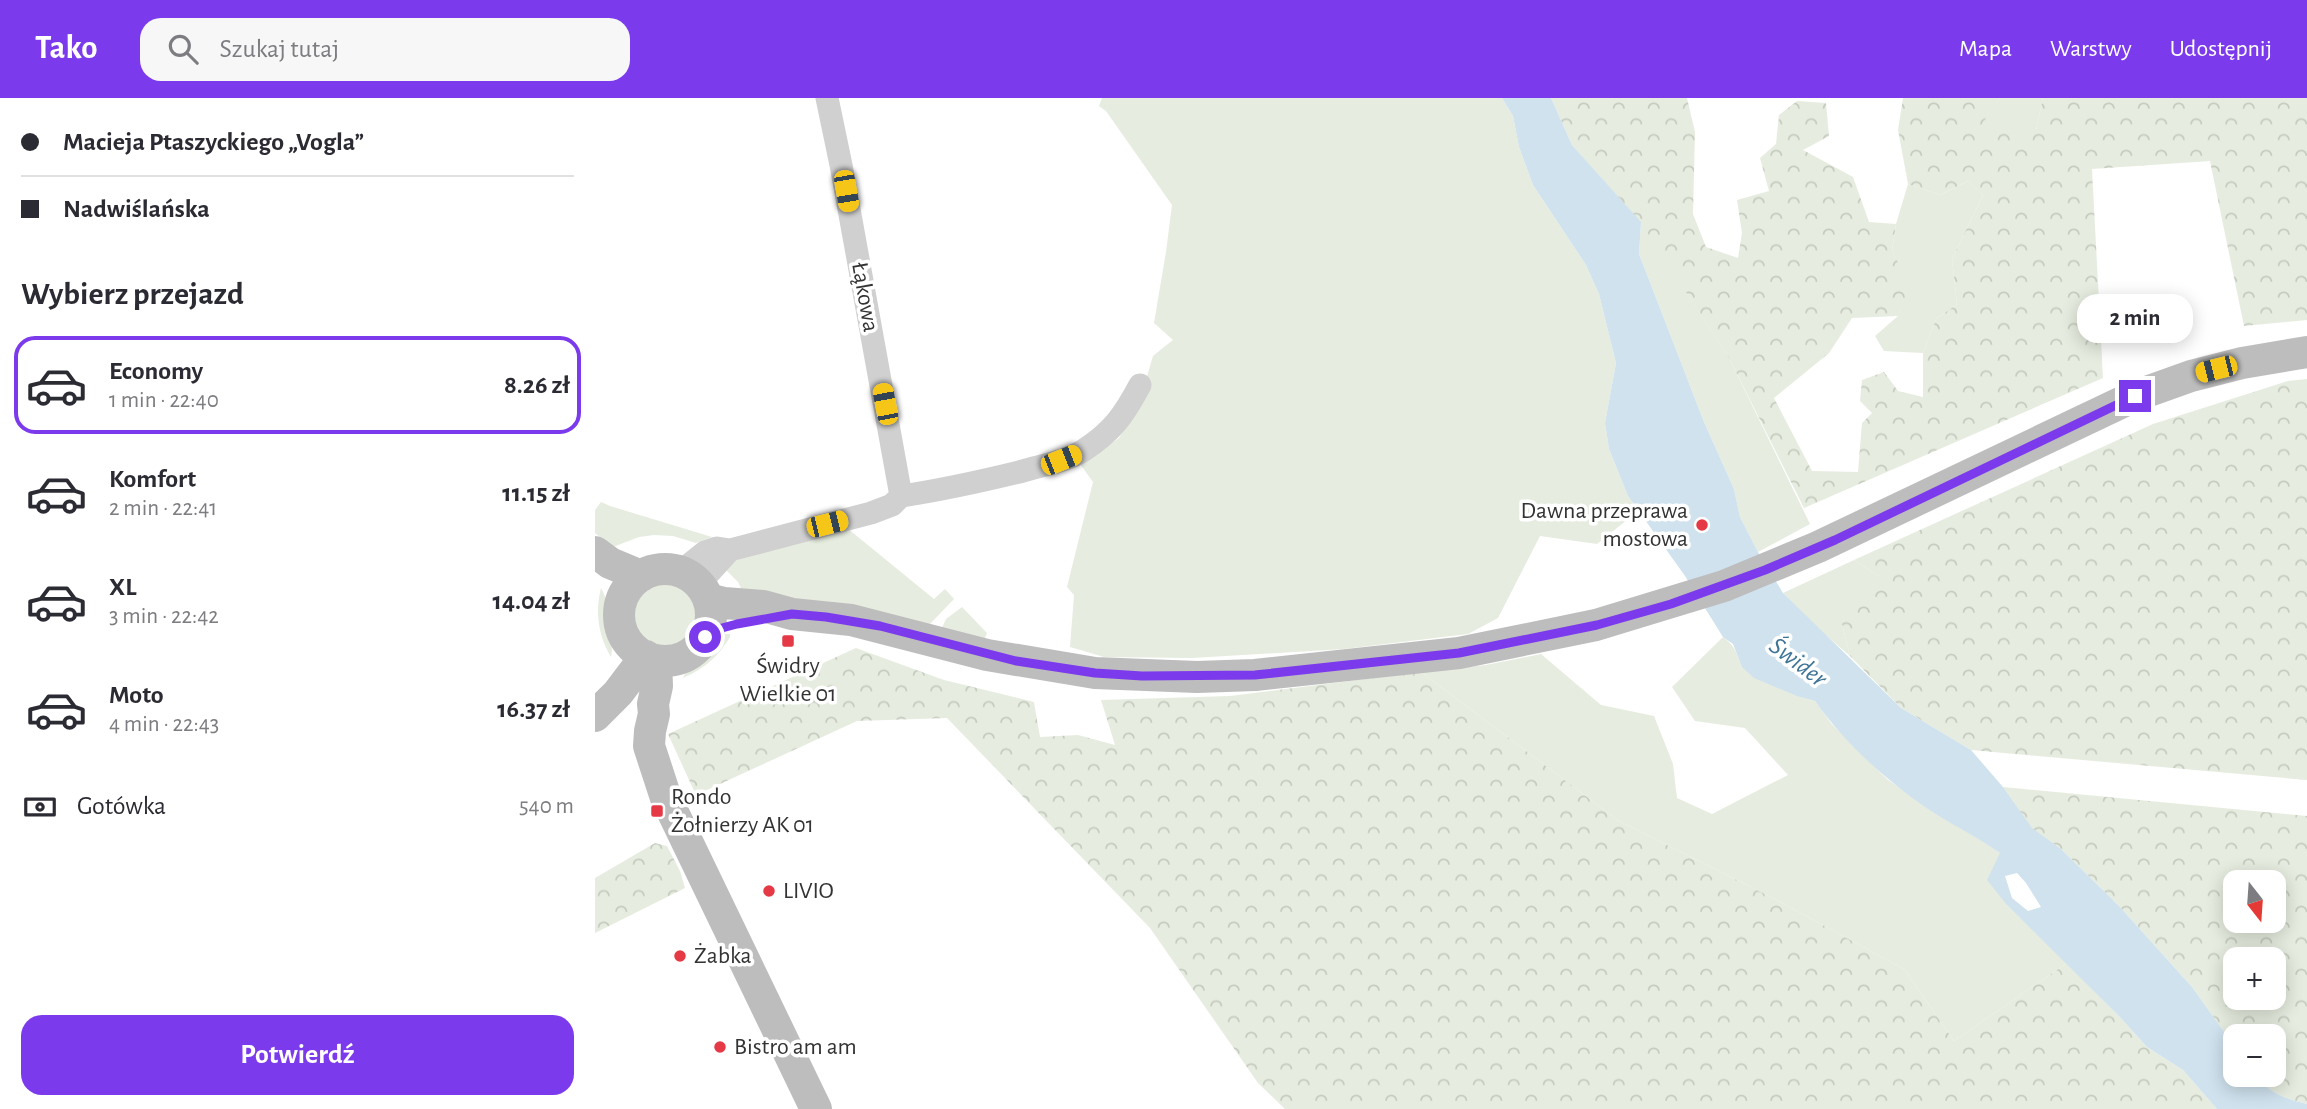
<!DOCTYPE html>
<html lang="pl">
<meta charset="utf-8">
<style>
:root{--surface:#fff;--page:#f7f7f7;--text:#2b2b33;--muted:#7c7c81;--line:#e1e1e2;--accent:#7c3aed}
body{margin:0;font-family:"Alegreya Sans",sans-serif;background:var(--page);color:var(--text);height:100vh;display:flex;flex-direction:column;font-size:26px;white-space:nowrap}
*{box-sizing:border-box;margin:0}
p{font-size:23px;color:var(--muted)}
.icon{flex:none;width:38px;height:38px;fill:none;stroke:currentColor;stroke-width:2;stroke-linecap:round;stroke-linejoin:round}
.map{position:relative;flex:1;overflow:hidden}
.drawer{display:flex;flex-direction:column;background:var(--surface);width:595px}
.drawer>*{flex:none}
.hud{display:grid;align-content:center;height:154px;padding:0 21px;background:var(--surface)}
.needle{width:46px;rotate:163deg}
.controls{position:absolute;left:1628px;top:772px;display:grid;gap:14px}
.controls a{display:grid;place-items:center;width:63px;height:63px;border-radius:14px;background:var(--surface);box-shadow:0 4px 18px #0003;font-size:35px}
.end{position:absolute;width:32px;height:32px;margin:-16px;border:9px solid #7c3aed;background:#fff;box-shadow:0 0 0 4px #fff}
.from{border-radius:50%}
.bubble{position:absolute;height:49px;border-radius:21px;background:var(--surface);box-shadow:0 4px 18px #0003;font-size:23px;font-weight:700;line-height:49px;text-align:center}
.car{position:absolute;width:21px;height:42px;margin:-21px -10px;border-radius:9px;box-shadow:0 0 5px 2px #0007;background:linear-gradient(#f5c518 24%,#345 0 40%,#f5c518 0 76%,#345 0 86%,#f5c518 0)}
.hud b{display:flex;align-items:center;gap:24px;height:66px;font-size:26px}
.hud b+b{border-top:2px solid var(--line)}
.hud i{width:18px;height:18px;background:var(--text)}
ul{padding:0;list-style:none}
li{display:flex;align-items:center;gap:21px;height:98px;margin:0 14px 10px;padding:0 7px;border:4px solid transparent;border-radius:21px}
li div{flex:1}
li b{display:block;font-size:26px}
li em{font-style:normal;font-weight:700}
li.on{border-color:var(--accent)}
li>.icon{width:63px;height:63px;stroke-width:1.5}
h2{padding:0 21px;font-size:32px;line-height:84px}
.pay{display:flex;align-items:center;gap:18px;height:77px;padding:0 21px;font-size:26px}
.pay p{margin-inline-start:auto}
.cta{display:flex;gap:14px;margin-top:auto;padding:14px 21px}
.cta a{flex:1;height:80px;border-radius:21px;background:var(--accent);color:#fff;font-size:28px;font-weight:700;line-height:80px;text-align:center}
header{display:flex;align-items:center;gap:42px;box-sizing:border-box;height:98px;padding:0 35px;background:var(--accent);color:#fff}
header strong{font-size:33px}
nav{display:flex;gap:38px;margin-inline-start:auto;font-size:24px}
.search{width:490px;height:63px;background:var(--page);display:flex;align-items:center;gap:18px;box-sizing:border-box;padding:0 24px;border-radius:21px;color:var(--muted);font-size:26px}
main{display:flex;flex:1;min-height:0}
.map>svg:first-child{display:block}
.grass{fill:#e6ecdf}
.forest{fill:url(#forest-crowns);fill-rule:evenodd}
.water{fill:#cfe2ee;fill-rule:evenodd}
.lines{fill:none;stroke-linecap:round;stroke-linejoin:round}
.street{stroke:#d0d0d0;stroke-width:23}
.secondary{stroke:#bdbdbd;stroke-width:32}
.route{stroke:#7c3aed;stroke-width:9}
.poi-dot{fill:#e63946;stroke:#fff;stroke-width:2.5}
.labels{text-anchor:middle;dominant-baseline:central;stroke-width:7;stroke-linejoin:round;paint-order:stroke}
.street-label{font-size:24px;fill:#333;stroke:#fff}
.poi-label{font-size:24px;fill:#333;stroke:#fff;text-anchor:start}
.water-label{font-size:26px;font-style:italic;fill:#3f7597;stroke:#fff}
</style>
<header>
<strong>Tako</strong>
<div class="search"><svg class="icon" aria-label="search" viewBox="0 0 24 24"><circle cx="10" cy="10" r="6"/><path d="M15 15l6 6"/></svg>Szukaj tutaj</div>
<nav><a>Mapa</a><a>Warstwy</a><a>Udostępnij</a></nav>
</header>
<main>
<section class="drawer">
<div class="hud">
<b><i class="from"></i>Macieja Ptaszyckiego „Vogla”</b>
<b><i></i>Nadwiślańska</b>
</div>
<h2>Wybierz przejazd</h2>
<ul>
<li class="on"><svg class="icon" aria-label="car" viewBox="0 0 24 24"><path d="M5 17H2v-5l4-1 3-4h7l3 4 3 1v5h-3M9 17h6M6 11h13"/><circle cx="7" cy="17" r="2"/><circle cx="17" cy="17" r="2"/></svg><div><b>Economy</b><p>1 min · 22:40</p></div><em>8.26 zł</em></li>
<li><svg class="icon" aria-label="car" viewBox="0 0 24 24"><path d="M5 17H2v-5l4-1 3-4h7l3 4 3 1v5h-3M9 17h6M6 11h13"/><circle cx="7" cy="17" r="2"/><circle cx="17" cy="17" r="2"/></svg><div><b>Komfort</b><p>2 min · 22:41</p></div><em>11.15 zł</em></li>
<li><svg class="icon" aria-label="car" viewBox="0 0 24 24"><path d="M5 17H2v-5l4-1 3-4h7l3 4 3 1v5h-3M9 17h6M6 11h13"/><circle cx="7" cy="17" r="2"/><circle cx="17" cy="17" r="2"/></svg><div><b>XL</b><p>3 min · 22:42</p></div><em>14.04 zł</em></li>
<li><svg class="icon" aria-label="car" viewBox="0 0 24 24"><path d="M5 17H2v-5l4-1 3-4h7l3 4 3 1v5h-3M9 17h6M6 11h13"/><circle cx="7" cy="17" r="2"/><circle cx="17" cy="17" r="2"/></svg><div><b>Moto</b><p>4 min · 22:43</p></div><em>16.37 zł</em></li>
</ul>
<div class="pay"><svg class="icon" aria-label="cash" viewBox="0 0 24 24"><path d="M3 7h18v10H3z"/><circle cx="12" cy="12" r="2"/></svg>Gotówka<p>540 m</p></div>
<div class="cta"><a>Potwierdź</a></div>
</section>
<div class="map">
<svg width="1712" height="1011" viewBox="0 0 1712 1011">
<defs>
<pattern id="forest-crowns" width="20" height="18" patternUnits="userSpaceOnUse" patternTransform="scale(1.75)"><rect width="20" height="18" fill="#e6ecdf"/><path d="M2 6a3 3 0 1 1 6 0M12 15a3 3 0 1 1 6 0" fill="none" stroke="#c6cbc0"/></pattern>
</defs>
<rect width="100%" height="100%" fill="#fff"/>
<!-- grass -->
<path class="grass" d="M507,0H907L918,18L924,49L938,87L991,167L1004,196L1021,265L1010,325L1014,351L1033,398L1043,413L1002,446L945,438L903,520L873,536L749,551L597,560L509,559L475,549L479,497L472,489L498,384L485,366L524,340L544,306L558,258L578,242L559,225L571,154L577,107L511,13L504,8Z
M1405,0H1448L1441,32H1382Z
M1373,83L1388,97L1357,161L1362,206L1341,221L1328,255L1289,253L1280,238L1303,218L1314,187L1297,153L1301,126L1313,86L1345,97Z
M1046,124L1134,260L1215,426L1163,454L1145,419L1139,391L1109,324L1044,156Z
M6,404L15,408L117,439L101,445L78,438L59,437L44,439L18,449L0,435V412Z
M252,430L339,501L350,491L359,501L332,529L151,501L143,484L128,469L148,457Z
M1259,462L1284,478L1247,526L1255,558L1218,526L1188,495Z
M32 515a37 37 0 1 1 74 0a37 37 0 1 1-74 0Z
M6,490C15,505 19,542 16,559C3,538 0,513 6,490Z
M367,509L392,535L388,545L346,532L351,521Z
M130,536H135V539C123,559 110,570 88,580L96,564L111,552L118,543Z
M1128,539C1145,551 1141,563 1150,570C1165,583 1201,598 1220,603L1236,625L1292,681L1343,717L1373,733L1405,755L1412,807L1472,865L1359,943L1309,871L1174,798L1024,723L826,574L891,567L946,556L1006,607L1059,618L1078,666L1082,700L1117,716L1193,677L1150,630L1100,623L1077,589Z"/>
<!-- forest -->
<path class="forest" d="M956,0H1092L1100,34L1098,116L1111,149L1143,160L1147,135L1142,102L1174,93L1165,60L1181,46L1184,17L1202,3L1231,5L1234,38L1208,52L1258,79L1274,124L1301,126L1297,153L1315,187L1303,218L1257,220L1234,255L1179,300L1217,373L1263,374L1267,325L1277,315L1265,303L1267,282L1289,274L1303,293L1328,299V255L1341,221L1362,206L1357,161L1388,97L1373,83L1345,97L1313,86L1303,32L1308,0H1405L1383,32H1441L1448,0H1712V222L1649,228L1615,63L1497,71L1508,280L1209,410L1134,260L1046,125L977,47Z
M1712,281V682L1376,652L1306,610L1255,558L1247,526L1246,511L1284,478L1259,462L1558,326L1693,283Z
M261,550L349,582L439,604L445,639L483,637L520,647L506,602L635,598L826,574L1024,723L1174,798L1309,871L1359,943L1472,865L1523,917L1552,949L1588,972L1622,1011H690L663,985L555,830L352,620L262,623L101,697L73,636Z
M1408,689L1712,718V1006C1690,1001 1673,994 1660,977L1678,976V938H1640V949L1597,889L1524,808L1466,751L1437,731ZM1640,784H1678V822H1640ZM1640,861H1678V900H1640Z
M60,745L72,748L85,773L90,790L0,835V780Z"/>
<!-- water -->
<path class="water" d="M907,0H956L977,47L1046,124L1044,156L1109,324L1139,391L1145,419L1163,454L1188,495L1306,610L1376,652L1408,689L1437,730L1466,751L1524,808L1597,889L1640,949V976L1660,977C1673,994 1690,1001 1712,1006V1011H1622L1588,972L1552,949L1523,917L1412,807L1392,782L1405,755C1385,741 1364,730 1344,718C1300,691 1249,645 1220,603L1202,598L1159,580L1147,569L1138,546L1128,539L1090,478L1033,398L1014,351L1010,325L1021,265L1004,196L991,167L938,87L924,49L918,18ZM1422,775L1431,785L1446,809L1433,813L1417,800L1410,778Z"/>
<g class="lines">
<!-- street -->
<path class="street" d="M306,398C347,392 387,383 428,373C448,367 472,363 489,352C518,333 529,317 545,287
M85,474L110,454L122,450L135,452L276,415L297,407L306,398L246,67L232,0
M104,486L135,452"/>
<!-- secondary -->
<path class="secondary" d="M0,454L15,465L46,478
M24 517a46 46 0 1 1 92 0a46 46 0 1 1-92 0Z
M113,501L129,505L168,508L197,516L256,522L392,557L500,575L602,579L660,577L864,555L1001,527L1129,488L1223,449L1540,298L1596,278L1647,265L1712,254
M61,562L62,588L58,606L59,616L55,633L54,648L71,700L221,1011
M0,618L23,595L51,558"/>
</g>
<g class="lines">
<!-- route -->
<path class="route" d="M110,539L112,534L142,526L197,516L231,519L285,528L421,563L500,575L547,578L660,577L864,555L1002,527L1076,506L1170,472L1240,442L1540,298"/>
</g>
<!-- markers -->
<g class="poi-dot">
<circle cx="1107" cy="427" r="7"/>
<rect x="186" y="536" width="14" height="14" rx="3.5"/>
<rect x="55" y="706" width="14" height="14" rx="3.5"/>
<circle cx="174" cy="793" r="7"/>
<circle cx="85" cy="858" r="7"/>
<circle cx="125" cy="949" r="7"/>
</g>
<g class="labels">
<!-- street labels -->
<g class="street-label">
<text transform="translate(270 199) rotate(80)">Łąkowa</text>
</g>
<!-- poi labels -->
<g class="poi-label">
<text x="1093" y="413" text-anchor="end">Dawna przeprawa<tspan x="1093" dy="28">mostowa</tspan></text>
<text x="193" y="568" text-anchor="middle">Świdry<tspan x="193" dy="28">Wielkie 01</tspan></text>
<text x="76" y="699">Rondo<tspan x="76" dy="28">Żołnierzy AK 01</tspan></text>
<text x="188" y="793">LIVIO</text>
<text x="99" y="858">Żabka</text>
<text x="139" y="949">Bistro am am</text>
</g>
<!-- water labels -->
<g class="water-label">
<text transform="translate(1203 564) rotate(37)">Świder</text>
</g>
</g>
</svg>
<div class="controls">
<a><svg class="needle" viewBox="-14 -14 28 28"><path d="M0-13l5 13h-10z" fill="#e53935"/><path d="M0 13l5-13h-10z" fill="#7c7c81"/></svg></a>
<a>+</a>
<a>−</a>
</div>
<i class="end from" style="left:110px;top:539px"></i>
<i class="end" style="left:1540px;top:298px"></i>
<div class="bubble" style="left:1482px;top:196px;width:116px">2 min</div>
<i class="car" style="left:251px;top:93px;rotate:170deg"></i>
<i class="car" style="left:1621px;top:271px;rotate:256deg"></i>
<i class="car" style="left:290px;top:306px;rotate:349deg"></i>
<i class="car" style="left:466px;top:362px;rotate:68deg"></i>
<i class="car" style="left:232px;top:426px;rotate:76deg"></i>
</div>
</main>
